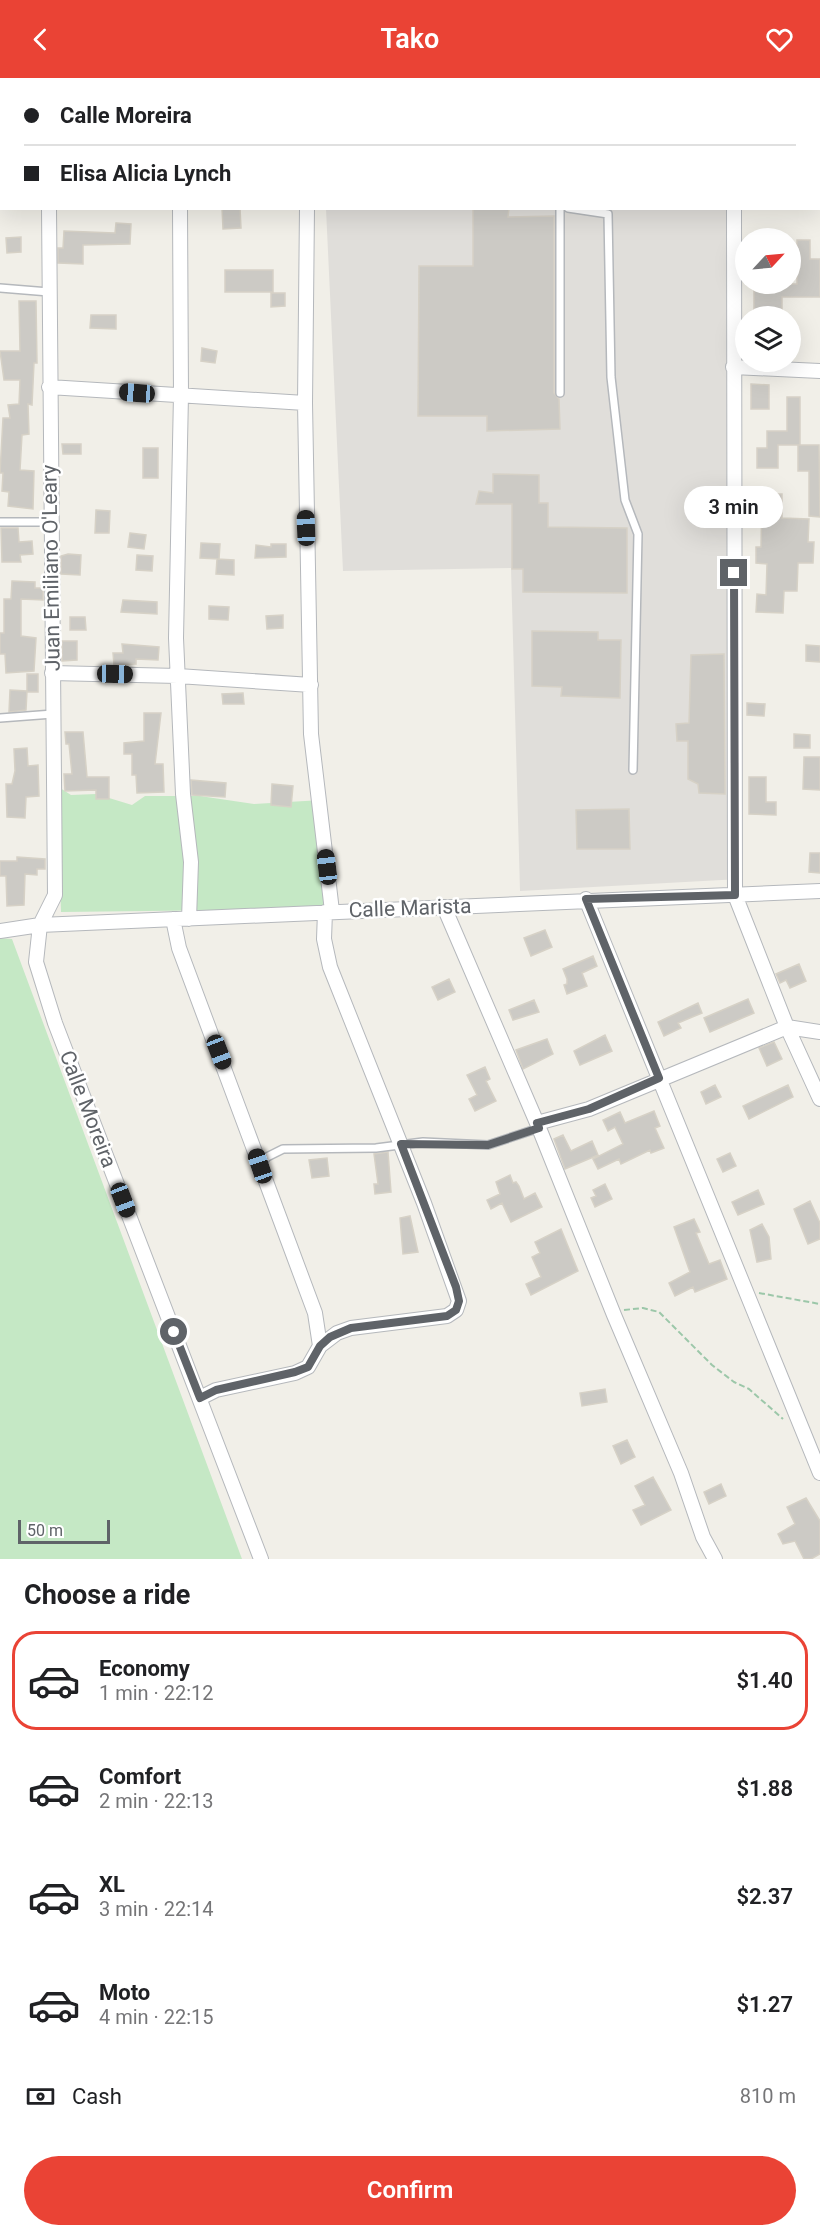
<!DOCTYPE html>
<meta charset="utf-8">
<style>
:root{--surface:#fff;--page:#f6f6f6;--text:#202124;--muted:#757577;--line:#e0e0e0;--accent:#ea4335}
body{margin:0;font-family:Roboto,sans-serif;background:var(--page);color:var(--text);height:100vh;display:flex;flex-direction:column;font-size:22px;white-space:nowrap}
*{box-sizing:border-box;margin:0}
p{font-size:20px;color:var(--muted)}
.icon{flex:none;width:33px;height:33px;fill:none;stroke:currentColor;stroke-width:2;stroke-linecap:round;stroke-linejoin:round}
.map{position:relative;height:1481px;overflow:hidden}
.panel{display:flex;flex-direction:column;background:var(--surface);flex:1}
.panel>*{flex:none}
.top-card{position:absolute;left:0px;top:0px;width:820px;height:132px;box-shadow:0 6px 24px #0002;display:grid;align-content:center;height:132px;padding:0 24px;background:var(--surface)}
.needle{width:39px;rotate:64deg}
.buttons{position:absolute;left:735px;top:150px;display:grid;gap:12px}
.buttons a{display:grid;place-items:center;width:66px;height:66px;border-radius:50%;background:var(--surface);box-shadow:0 6px 24px #0002;font-size:30px}
.scale{position:absolute;left:18px;bottom:15px;width:92px;box-sizing:border-box;padding-left:6px;border:3px solid #5f6368;border-top:0;font-size:16px;line-height:21px;white-space:nowrap;color:#5f6368;-webkit-text-stroke:4px #fff;paint-order:stroke}
.end{position:absolute;width:27px;height:27px;margin:-14px;border:8px solid #5f6368;background:#fff;box-shadow:0 0 0 3px #fff}
.from{border-radius:50%}
.bubble{position:absolute;height:42px;border-radius:21px;background:var(--surface);box-shadow:0 6px 24px #0002;font-size:20px;font-weight:600;line-height:42px;text-align:center}
.car{position:absolute;width:18px;height:36px;margin:-18px -9px;border-radius:8px;box-shadow:0 0 4px 2px #0007;background:linear-gradient(#222 24%,#8ab4d8 0 40%,#222 0 76%,#8ab4d8 0 86%,#222 0)}
.top-card b{display:flex;align-items:center;gap:21px;height:57px;font-size:22px}
.top-card b+b{border-top:2px solid var(--line)}
.top-card i{width:15px;height:15px;background:var(--text)}
ul{padding:0;list-style:none}
li{display:flex;align-items:center;gap:18px;height:99px;margin:0 12px 9px;padding:0 12px;border:3px solid transparent;border-radius:24px}
li div{flex:1}
li b{display:block;font-size:22px}
li em{font-style:normal;font-weight:600}
li.on{border-color:var(--accent)}
li>.icon{width:54px;height:54px;stroke-width:1.5}
h2{padding:0 24px;font-size:27px;line-height:72px}
.pay{display:flex;align-items:center;gap:15px;height:66px;padding:0 24px;font-size:22px}
.pay p{margin-inline-start:auto}
.cta{display:flex;gap:12px;margin-top:auto;padding:12px 24px}
.cta a{flex:1;height:69px;border-radius:36px;background:var(--accent);color:#fff;font-size:24px;font-weight:600;line-height:69px;text-align:center}
header{display:flex;justify-content:space-between;align-items:center;height:78px;padding:0 24px;background:var(--accent);color:#fff;font-size:27px;font-weight:600}
.map>svg:first-child{display:block}
.industrial{fill:#e0deda}
.green{fill:#c5e8c5}
.building{fill:#cccac5;stroke:#d6d1c6;stroke-width:1.5}
.lines{fill:none;stroke-linecap:round;stroke-linejoin:round}
.lane-casing{stroke:#b5b8bc;stroke-width:10}
.street-casing{stroke:#b5b8bc;stroke-width:16}
.path{stroke:#9cc7a9;stroke-width:2;stroke-dasharray:6 3;stroke-linecap:butt}
.lane{stroke:#fff;stroke-width:7}
.street{stroke:#fff;stroke-width:14}
.route{stroke:#5f6368;stroke-width:8}
.labels{text-anchor:middle;dominant-baseline:central;stroke-width:5;stroke-linejoin:round;paint-order:stroke}
.street-label{font-size:21px;fill:#5f6368;stroke:#fff}
</style>
<header><svg class="icon" aria-label="back" viewBox="0 0 24 24"><path d="M15 5l-7 7 7 7"/></svg>Tako<svg class="icon" aria-label="heart" viewBox="0 0 24 24"><path d="M12 20l-8-8c-3-5 5-10 8-4 3-6 11-1 8 4z"/></svg></header>
<div class="map">
<svg width="820" height="1481" viewBox="0 0 820 1481">
<rect width="100%" height="100%" fill="#f1efe8"/>
<!-- industrial -->
<path class="industrial" d="M320,0H730V1L320,2Z
M326,131H732L740,801L520,813L511,490L343,493Z"/>
<!-- green -->
<path class="green" d="M57,708L71,717L96,716L132,727L145,718H200L254,726L322,722L330,831L61,834Z
M0,860L12,861L242,1481H0Z"/>
<!-- building -->
<path class="building" d="M222,130H240L241,150L223,151Z
M473,130H509L508,139L554,138V315L559,321L560,351L487,353V338H418L419,188H473Z
M116,145L131,146L130,166L83,167V186L58,185V170H63L64,153L115,155Z
M21,159V174L7,175L6,160Z
M797,162H810V181H820V219H782V238H754V206H797Z
M225,192H273V214H225Z
M271,215H285V228L271,229Z
M19,223H36L37,285H34L32,327L28,326L29,356L22,357L20,392L34,393L33,431L8,428L9,414L2,413L3,395H0L3,340H10L8,327L19,326L20,302H4L0,273H20Z
M91,237H116V251L90,250Z
M202,270L217,273L215,285L201,283Z
M751,306L769,307V331H751Z
M787,319H800V367H778V390H757V370H767V353H787Z
M62,366H81V376H63Z
M798,367H819L820,439L809,438V393H798Z
M143,370H158V400H143Z
M493,396L539,397V425H548V449L627,450V515L523,514V491H512V426H476L479,413L493,415Z
M762,416H782V440L809,441L808,464H814L813,485H798L797,513H784L783,535L756,534L757,516L766,517L767,486L756,485V469H761Z
M96,432L110,433L109,455H95Z
M1,450H18L19,464L32,463L33,476L20,477L21,484H2Z
M130,455L146,457L144,471L128,469Z
M201,465L220,466L219,481L200,480Z
M271,466H286V479L255,480L256,467L271,469Z
M68,476L81,477L80,497L61,496V478Z
M137,477L153,478L152,493L136,492Z
M217,481L234,482V497L216,496Z
M12,503L35,504V510H43V522L21,521V558L36,560L34,593L6,595L5,576H0V555H4V521H11Z
M123,522L157,524V536L121,534Z
M209,528L229,529L228,542L209,541Z
M283,537V550L267,551L266,538Z
M70,539H85L86,552H70Z
M532,553L598,554V562H621L620,620L561,618L562,609L532,608Z
M62,563H77V582L62,583Z
M122,566L159,569L158,582L136,581V586L114,587L113,575H123Z
M806,567L820,568V584L806,583Z
M724,576L725,716L699,715L698,706L688,701V663H677L676,646L689,645L691,577Z
M27,596H38V614H27Z
M10,612L27,613L26,632L9,634Z
M243,615L244,626H223L222,616Z
M747,625L765,626L764,638L747,637Z
M144,635H161L155,686H163L164,714L137,715L136,697H132V676H124V665L144,663Z
M65,654H83L87,699H109V721H96V712L65,713L64,696H72L69,666H66Z
M794,656L810,657V670H794Z
M27,670L28,688L38,687L39,718L26,719L25,740L7,739L6,706H12L15,693L14,671Z
M804,679H820V712L803,711Z
M749,699H766V724H776V737L749,736Z
M191,702L226,705L225,719L192,717Z
M272,706L293,708L291,729L271,727Z
M629,731L630,771H577L576,732Z
M810,775H820V795L809,794Z
M17,779L45,781V791H37V797L25,796L24,827L7,828L6,798H0V783H17Z
M545,852L552,869L531,878L524,860Z
M593,878L597,888L582,895L587,908L567,916L564,907L567,906V901L563,891Z
M799,886L806,903L790,910L786,902L780,905L776,896Z
M449,901L455,914L438,922L432,909Z
M748,921L754,935L710,954L704,940Z
M534,922L539,934L513,942L509,932Z
M698,925L702,935L678,945L681,950L664,958L658,944Z
M605,957L612,973L580,987L574,973Z
M547,961L553,976L523,991L516,972Z
M774,964L782,981L767,988L759,970Z
M485,989L490,1001L486,1003L496,1023L475,1033L469,1021L477,1017L467,997Z
M715,1007L721,1019L706,1026L701,1014Z
M788,1007L793,1019L749,1041L743,1028Z
M654,1033L660,1048L655,1050L664,1070L651,1075L650,1072L621,1086L619,1081L598,1091L593,1081L623,1066L615,1049L608,1053L603,1042L620,1034L625,1045Z
M563,1057L571,1073L592,1063L598,1077L565,1091L554,1061Z
M388,1074L391,1114L375,1116L374,1106H378L374,1076Z
M730,1075L736,1088L723,1094L717,1081Z
M327,1080L329,1098L312,1100L309,1082Z
M510,1097L513,1105L516,1104L519,1108L524,1121L535,1115L542,1129L511,1144L502,1125L491,1131L487,1122L500,1116L496,1104Z
M605,1106L612,1121L595,1129L591,1120L596,1118L593,1112Z
M758,1112L764,1126L738,1137L732,1124Z
M810,1123L820,1145V1161L808,1166L794,1131Z
M410,1138L418,1174L403,1176L400,1140Z
M694,1141L700,1154L696,1155L709,1186L720,1182L727,1201L695,1214L693,1209L675,1218L669,1205L690,1194L674,1149Z
M762,1146L769,1159L771,1181L757,1184L750,1152Z
M561,1151L578,1193L531,1217L526,1206L541,1199L532,1179L540,1175L535,1164Z
M605,1311L607,1324L582,1328L580,1315Z
M627,1362L635,1379L621,1386L613,1368Z
M653,1399L671,1432L641,1447L633,1432L645,1427L635,1408Z
M721,1406L726,1418L709,1426L704,1414Z
M806,1420L820,1443V1476L811,1481H804L795,1463L783,1466L778,1456L795,1446L787,1429Z"/>
<g class="lines">
<!-- lane casing -->
<g class="lane-casing">
<path id="lane" d="M504,0V2
M560,130V315
M568,130L608,136L611,299L625,422L638,456L633,692
M0,210L49,214
M0,444H51
M0,640L53,636
M260,1088L267,1079L283,1071L376,1070L423,1064L488,1067L539,1050"/>
</g>
<!-- street casing -->
<g class="street-casing">
<path id="street" d="M49,2V0
M180,2V0
M308,2V0
M734,2V0
M49,130L55,817L40,847L36,884L55,945L261,1481
M180,130L181,317L176,560L183,716L191,784L189,841
M307,130L305,325L311,656L332,833
M734,130L735,817L787,949L820,1021
M733,289L820,293
M49,309L305,325
M52,595L178,598L311,607
M586,821L820,1395
M444,829L537,1045L614,1237L681,1395L703,1459L715,1481
M173,841L179,870L315,1235L320,1268L308,1289L295,1295L216,1312L200,1320
M0,853L40,847L820,813
M537,1045L589,1031L787,949L820,954
M320,1268L337,1255L351,1250L447,1238L456,1232L459,1223L424,1125L330,889L324,861L325,834"/>
</g>
<!-- path -->
<path class="path" d="M759,1215L820,1226
M624,1232L643,1230L659,1234L712,1287L734,1304L749,1311L783,1341"/>
<!-- lane -->
<use href="#lane" class="lane"/>
<!-- street -->
<use href="#street" class="street"/>
</g>
<g class="lines">
<!-- route -->
<path class="route" d="M174,1254L200,1320L216,1312L295,1294L308,1289L320,1268L330,1259L351,1250L447,1238L456,1232L459,1223L456,1209L401,1066L488,1067L539,1050L537,1045L589,1031L659,1000L586,821L735,817L734,495"/>
</g>
<g class="labels">
<!-- street labels -->
<g class="street-label">
<text transform="translate(51 490) rotate(-91)">Juan Emiliano O'Leary</text>
<text transform="translate(410 830) rotate(-2)">Calle Marista</text>
<text transform="translate(88 1031) rotate(69)">Calle Moreira</text>
</g>
</g>
</svg>
<div class="buttons">
<a><svg class="needle" viewBox="-14 -14 28 28"><path d="M0-13l5 13h-10z" fill="#e53935"/><path d="M0 13l5-13h-10z" fill="#757577"/></svg></a>
<a><svg class="icon" aria-label="layers" viewBox="0 0 24 24"><path d="M12 4l9 5-9 5-9-5zM3 14l9 5 9-5"/></svg></a>
</div>
<div class="scale">50 m</div>
<i class="end from" style="left:174px;top:1254px"></i>
<i class="end" style="left:734px;top:495px"></i>
<div class="bubble" style="left:684px;top:408px;width:99px">3 min</div>
<i class="car" style="left:137px;top:315px;rotate:274deg"></i>
<i class="car" style="left:306px;top:450px;rotate:358deg"></i>
<i class="car" style="left:115px;top:596px;rotate:91deg"></i>
<i class="car" style="left:327px;top:789px;rotate:353deg"></i>
<i class="car" style="left:219px;top:974px;rotate:159deg"></i>
<i class="car" style="left:260px;top:1088px;rotate:341deg"></i>
<i class="car" style="left:123px;top:1122px;rotate:159deg"></i>
<div class="top-card">
<b><i class="from"></i>Calle Moreira</b>
<b><i></i>Elisa Alicia Lynch</b>
</div>
</div>
<section class="panel">
<h2>Choose a ride</h2>
<ul>
<li class="on"><svg class="icon" aria-label="car" viewBox="0 0 24 24"><path d="M5 17H2v-5l4-1 3-4h7l3 4 3 1v5h-3M9 17h6M6 11h13"/><circle cx="7" cy="17" r="2"/><circle cx="17" cy="17" r="2"/></svg><div><b>Economy</b><p>1 min · 22:12</p></div><em>$1.40</em></li>
<li><svg class="icon" aria-label="car" viewBox="0 0 24 24"><path d="M5 17H2v-5l4-1 3-4h7l3 4 3 1v5h-3M9 17h6M6 11h13"/><circle cx="7" cy="17" r="2"/><circle cx="17" cy="17" r="2"/></svg><div><b>Comfort</b><p>2 min · 22:13</p></div><em>$1.88</em></li>
<li><svg class="icon" aria-label="car" viewBox="0 0 24 24"><path d="M5 17H2v-5l4-1 3-4h7l3 4 3 1v5h-3M9 17h6M6 11h13"/><circle cx="7" cy="17" r="2"/><circle cx="17" cy="17" r="2"/></svg><div><b>XL</b><p>3 min · 22:14</p></div><em>$2.37</em></li>
<li><svg class="icon" aria-label="car" viewBox="0 0 24 24"><path d="M5 17H2v-5l4-1 3-4h7l3 4 3 1v5h-3M9 17h6M6 11h13"/><circle cx="7" cy="17" r="2"/><circle cx="17" cy="17" r="2"/></svg><div><b>Moto</b><p>4 min · 22:15</p></div><em>$1.27</em></li>
</ul>
<div class="pay"><svg class="icon" aria-label="cash" viewBox="0 0 24 24"><path d="M3 7h18v10H3z"/><circle cx="12" cy="12" r="2"/></svg>Cash<p>810 m</p></div>
<div class="cta"><a>Confirm</a></div>
</section>
